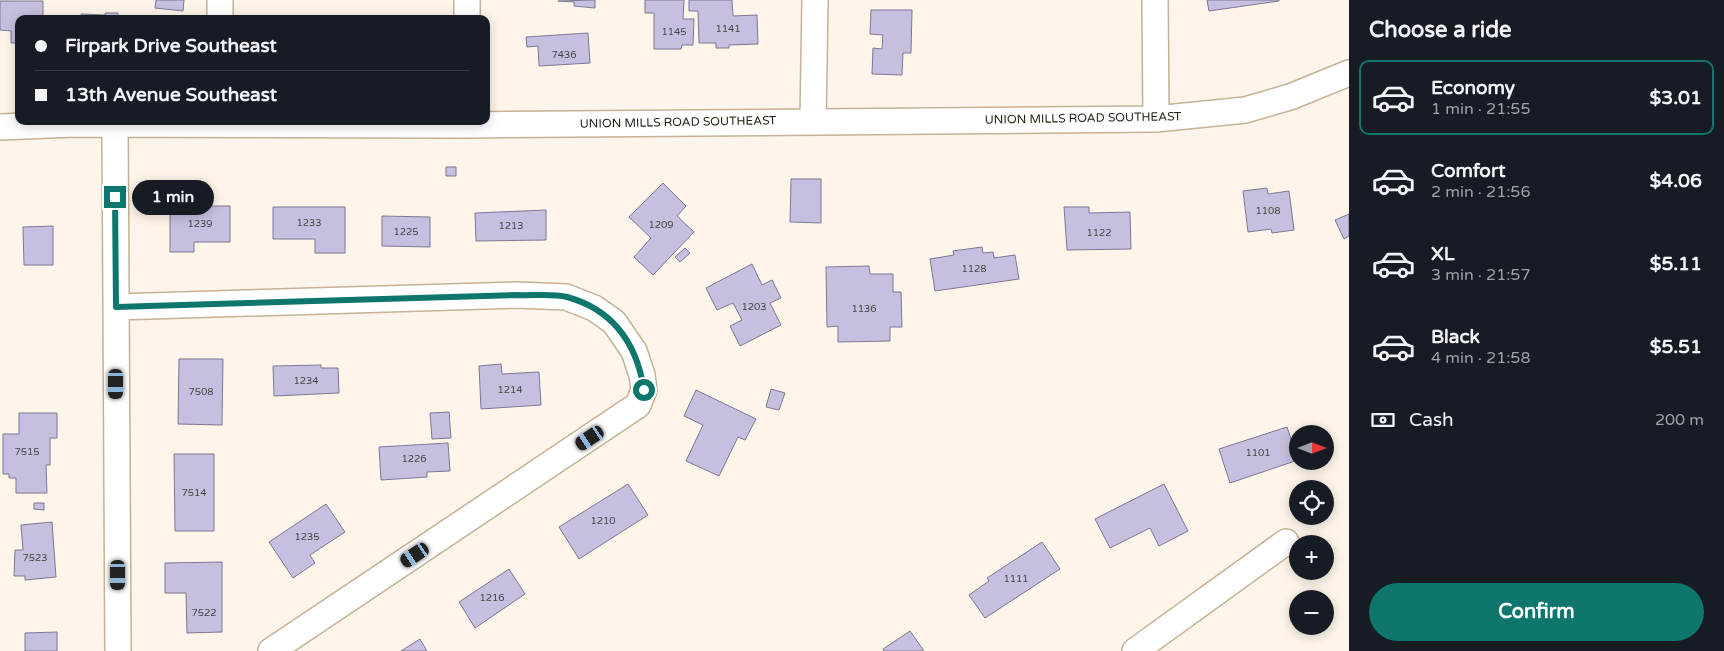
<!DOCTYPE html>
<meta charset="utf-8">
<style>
:root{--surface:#171b24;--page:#242831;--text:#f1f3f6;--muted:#9ea1a6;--line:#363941;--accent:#0f766e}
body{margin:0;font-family:"Varela Round",sans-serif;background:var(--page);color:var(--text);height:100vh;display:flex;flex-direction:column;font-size:19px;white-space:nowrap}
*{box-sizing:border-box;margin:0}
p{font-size:16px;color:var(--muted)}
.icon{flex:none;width:28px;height:28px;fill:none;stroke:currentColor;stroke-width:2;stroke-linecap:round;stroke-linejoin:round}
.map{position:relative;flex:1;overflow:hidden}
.side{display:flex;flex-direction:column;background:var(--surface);width:375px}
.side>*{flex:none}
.hud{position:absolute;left:15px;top:15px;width:475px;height:110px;border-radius:10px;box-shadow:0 2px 12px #0003;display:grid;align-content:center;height:110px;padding:0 20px;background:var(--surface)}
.needle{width:32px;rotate:90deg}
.buttons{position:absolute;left:1289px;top:425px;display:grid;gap:10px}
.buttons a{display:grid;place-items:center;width:45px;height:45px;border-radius:50%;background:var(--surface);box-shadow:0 2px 12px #0003;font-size:25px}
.end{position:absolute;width:22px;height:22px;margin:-11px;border:6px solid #0f766e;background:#fff;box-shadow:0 0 0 2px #fff}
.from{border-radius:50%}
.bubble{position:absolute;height:35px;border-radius:18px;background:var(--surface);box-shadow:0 2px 12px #0003;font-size:16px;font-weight:700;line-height:35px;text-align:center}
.car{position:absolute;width:15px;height:30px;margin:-15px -8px;border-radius:6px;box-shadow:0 0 4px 1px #0007;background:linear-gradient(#222 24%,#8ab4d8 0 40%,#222 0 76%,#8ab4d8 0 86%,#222 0)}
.hud b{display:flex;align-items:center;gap:18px;height:48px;font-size:19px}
.hud b+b{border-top:1px solid var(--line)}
.hud i{width:12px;height:12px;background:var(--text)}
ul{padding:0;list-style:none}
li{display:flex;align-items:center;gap:15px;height:75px;margin:0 10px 8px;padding:0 10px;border:2px solid transparent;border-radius:10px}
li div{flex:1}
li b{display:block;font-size:19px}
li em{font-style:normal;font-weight:700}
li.on{border-color:var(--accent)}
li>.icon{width:45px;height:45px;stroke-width:1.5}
h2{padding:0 20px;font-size:22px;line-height:60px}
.pay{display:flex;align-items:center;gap:12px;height:55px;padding:0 20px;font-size:19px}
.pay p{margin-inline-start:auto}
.cta{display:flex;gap:10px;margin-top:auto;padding:10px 20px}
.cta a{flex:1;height:58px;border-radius:30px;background:var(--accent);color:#fff;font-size:20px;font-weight:700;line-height:58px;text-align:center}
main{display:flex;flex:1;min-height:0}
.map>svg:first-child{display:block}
.building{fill:#c7bfdf;stroke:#7e7794}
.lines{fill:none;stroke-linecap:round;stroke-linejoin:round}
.minor-casing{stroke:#c5b195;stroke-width:28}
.minor{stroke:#fff;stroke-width:25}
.route{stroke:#0f766e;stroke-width:6}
.labels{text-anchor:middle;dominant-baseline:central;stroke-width:4;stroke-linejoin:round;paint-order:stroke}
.number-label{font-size:10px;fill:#4b4444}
.street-label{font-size:12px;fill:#221b10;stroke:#fff}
</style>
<main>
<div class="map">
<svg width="1349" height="651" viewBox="0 0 1349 651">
<rect width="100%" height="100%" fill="#fdf5e9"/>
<!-- building -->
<path class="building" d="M156,0H184L183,11L155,8Z
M595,0V8L574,6V2L558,1Z
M645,0H684L683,19H694L693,45H682L681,49H654V13H645Z
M689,0H732L733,16L757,15L758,44L729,45V48H716V43H699L698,11H689Z
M1207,0H1279V1L1209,11Z
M0,1H43V16H38V19H19V43H11V31L0,30Z
M871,10H912L911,53H903L902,75L872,74L873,48L882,49L883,35L870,34Z
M105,13H118V19H81V14L105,15Z
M588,33L590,63L539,66L538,46L527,47L526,37Z
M446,167H456V176H446Z
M791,179H821V223L790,222Z
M663,183L686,206L677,216L694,232L653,275L634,257L651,238L629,217Z
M1267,188L1268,194L1289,191L1294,230L1272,233L1271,229L1248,232L1243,191Z
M170,206H230V242H194V252H170Z
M273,207H345V253H315V239H273Z
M1064,207H1089V213L1130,212L1131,249L1067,250Z
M546,210V240L476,241L475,213Z
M1349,214V236L1344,239L1335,220Z
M382,216L430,217V247L382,246Z
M53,226V265H24L23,227Z
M982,247L983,253L993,252L994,258L1015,255L1019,279L935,291L930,259L954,255L953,251Z
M685,248L690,253L680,262L675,257Z
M752,264L762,285L772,280L781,298L770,303L781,325L740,346L730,326L742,320L733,303L717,310L706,288Z
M869,266L870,274H893V292H901L902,327H890V341L838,342V326L827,327L826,267Z
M179,359H223L222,425L178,424Z
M501,364L502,374L539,372L541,405L481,409L479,366Z
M321,365V368H338L339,393L274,396L273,366Z
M771,389L785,393L779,410L766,407Z
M696,390L756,419L745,440L738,437L719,476L686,461L703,425L684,416Z
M449,412L451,438L432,439L430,413Z
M19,413H57V438H50V465H46L47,493H16V478H9V474H3V434H19Z
M1287,427L1298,460L1230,483L1219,449Z
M448,443L450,471L427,472V477L381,480L379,447Z
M174,454H214V531H175Z
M628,484L648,515L579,559L559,527Z
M1164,484L1188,531L1159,546L1150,528L1110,548L1095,519Z
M34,503H44V510L34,509Z
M326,504L345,532L310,555L315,563L293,578L269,542Z
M52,522L56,577L25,580V576H14L15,550H23L21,525Z
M1042,542L1060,569L985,618L969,595L989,581L987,578Z
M222,562V632L187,633L186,593H165V563Z
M509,569L525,594L475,628L459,602Z
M910,631L924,651H884L883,649Z
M57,632V651H25V633Z
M420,639L427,651H401Z"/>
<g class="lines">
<!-- minor casing -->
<g class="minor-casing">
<path id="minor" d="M1155,0L1156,119
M220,19V0
M467,19V0
M813,121L815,0
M115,124L118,651
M0,127L74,124L464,125L1156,119L1245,110L1290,97L1349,73
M116,307L517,295L566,297L594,308L614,322L634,351L642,375L644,390L638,405L271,651
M1135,651L1286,542"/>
</g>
<!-- minor -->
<use href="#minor" class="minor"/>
</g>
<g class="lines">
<!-- route -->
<path class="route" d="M115,197L116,307L517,295C532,296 552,293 567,297C614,310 637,345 644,390"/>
</g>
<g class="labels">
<!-- number labels -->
<g class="number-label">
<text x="728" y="29">1141</text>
<text x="674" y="32">1145</text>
<text x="564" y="55">7436</text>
<text x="1268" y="211">1108</text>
<text x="309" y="223">1233</text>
<text x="200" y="224">1239</text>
<text x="661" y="225">1209</text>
<text x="511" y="226">1213</text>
<text x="406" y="232">1225</text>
<text x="1099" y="233">1122</text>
<text x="974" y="269">1128</text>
<text x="754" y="307">1203</text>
<text x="864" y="309">1136</text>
<text x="306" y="381">1234</text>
<text x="510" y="390">1214</text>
<text x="201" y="392">7508</text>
<text x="27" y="452">7515</text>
<text x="1258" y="453">1101</text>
<text x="414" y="459">1226</text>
<text x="194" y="493">7514</text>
<text x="603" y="521">1210</text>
<text x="307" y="537">1235</text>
<text x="35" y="558">7523</text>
<text x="1016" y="579">1111</text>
<text x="492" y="598">1216</text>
<text x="204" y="613">7522</text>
</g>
<!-- street labels -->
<g class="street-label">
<text transform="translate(1083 118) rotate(-1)">UNION MILLS ROAD SOUTHEAST</text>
<text transform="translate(678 122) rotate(-1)">UNION MILLS ROAD SOUTHEAST</text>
</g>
</g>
</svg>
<div class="buttons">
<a><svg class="needle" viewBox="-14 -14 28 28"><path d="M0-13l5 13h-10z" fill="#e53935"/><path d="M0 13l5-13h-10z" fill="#9ea1a6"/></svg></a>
<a><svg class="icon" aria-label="locate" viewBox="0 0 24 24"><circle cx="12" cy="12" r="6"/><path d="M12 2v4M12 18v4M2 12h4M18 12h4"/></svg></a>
<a>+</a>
<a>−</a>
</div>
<i class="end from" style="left:644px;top:390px"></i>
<i class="end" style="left:115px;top:197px"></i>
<div class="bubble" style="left:132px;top:180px;width:82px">1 min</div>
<i class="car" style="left:116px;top:384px;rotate:180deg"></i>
<i class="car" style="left:590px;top:438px;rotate:236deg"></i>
<i class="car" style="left:415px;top:555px;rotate:236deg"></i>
<i class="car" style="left:118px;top:575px;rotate:180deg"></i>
<div class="hud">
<b><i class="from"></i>Firpark Drive Southeast</b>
<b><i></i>13th Avenue Southeast</b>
</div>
</div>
<section class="side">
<h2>Choose a ride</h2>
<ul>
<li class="on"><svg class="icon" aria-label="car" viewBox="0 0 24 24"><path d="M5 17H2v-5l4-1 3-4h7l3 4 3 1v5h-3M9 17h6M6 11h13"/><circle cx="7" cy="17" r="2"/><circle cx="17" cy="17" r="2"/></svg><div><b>Economy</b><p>1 min · 21:55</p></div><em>$3.01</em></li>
<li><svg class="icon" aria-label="car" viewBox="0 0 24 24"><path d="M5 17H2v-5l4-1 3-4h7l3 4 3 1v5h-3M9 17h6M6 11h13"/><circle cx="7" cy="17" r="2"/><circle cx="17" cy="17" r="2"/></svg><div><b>Comfort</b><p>2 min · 21:56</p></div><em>$4.06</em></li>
<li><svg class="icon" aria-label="car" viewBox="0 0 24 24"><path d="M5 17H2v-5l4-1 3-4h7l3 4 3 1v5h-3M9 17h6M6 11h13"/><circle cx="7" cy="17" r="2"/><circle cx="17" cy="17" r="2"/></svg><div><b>XL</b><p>3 min · 21:57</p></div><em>$5.11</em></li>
<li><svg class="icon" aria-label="car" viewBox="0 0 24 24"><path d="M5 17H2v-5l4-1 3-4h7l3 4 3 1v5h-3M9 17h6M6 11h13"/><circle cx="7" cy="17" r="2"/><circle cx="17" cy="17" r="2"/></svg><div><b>Black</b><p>4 min · 21:58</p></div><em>$5.51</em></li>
</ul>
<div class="pay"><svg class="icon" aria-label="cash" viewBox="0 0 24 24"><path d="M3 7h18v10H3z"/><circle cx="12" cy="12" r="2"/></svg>Cash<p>200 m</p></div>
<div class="cta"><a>Confirm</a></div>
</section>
</main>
